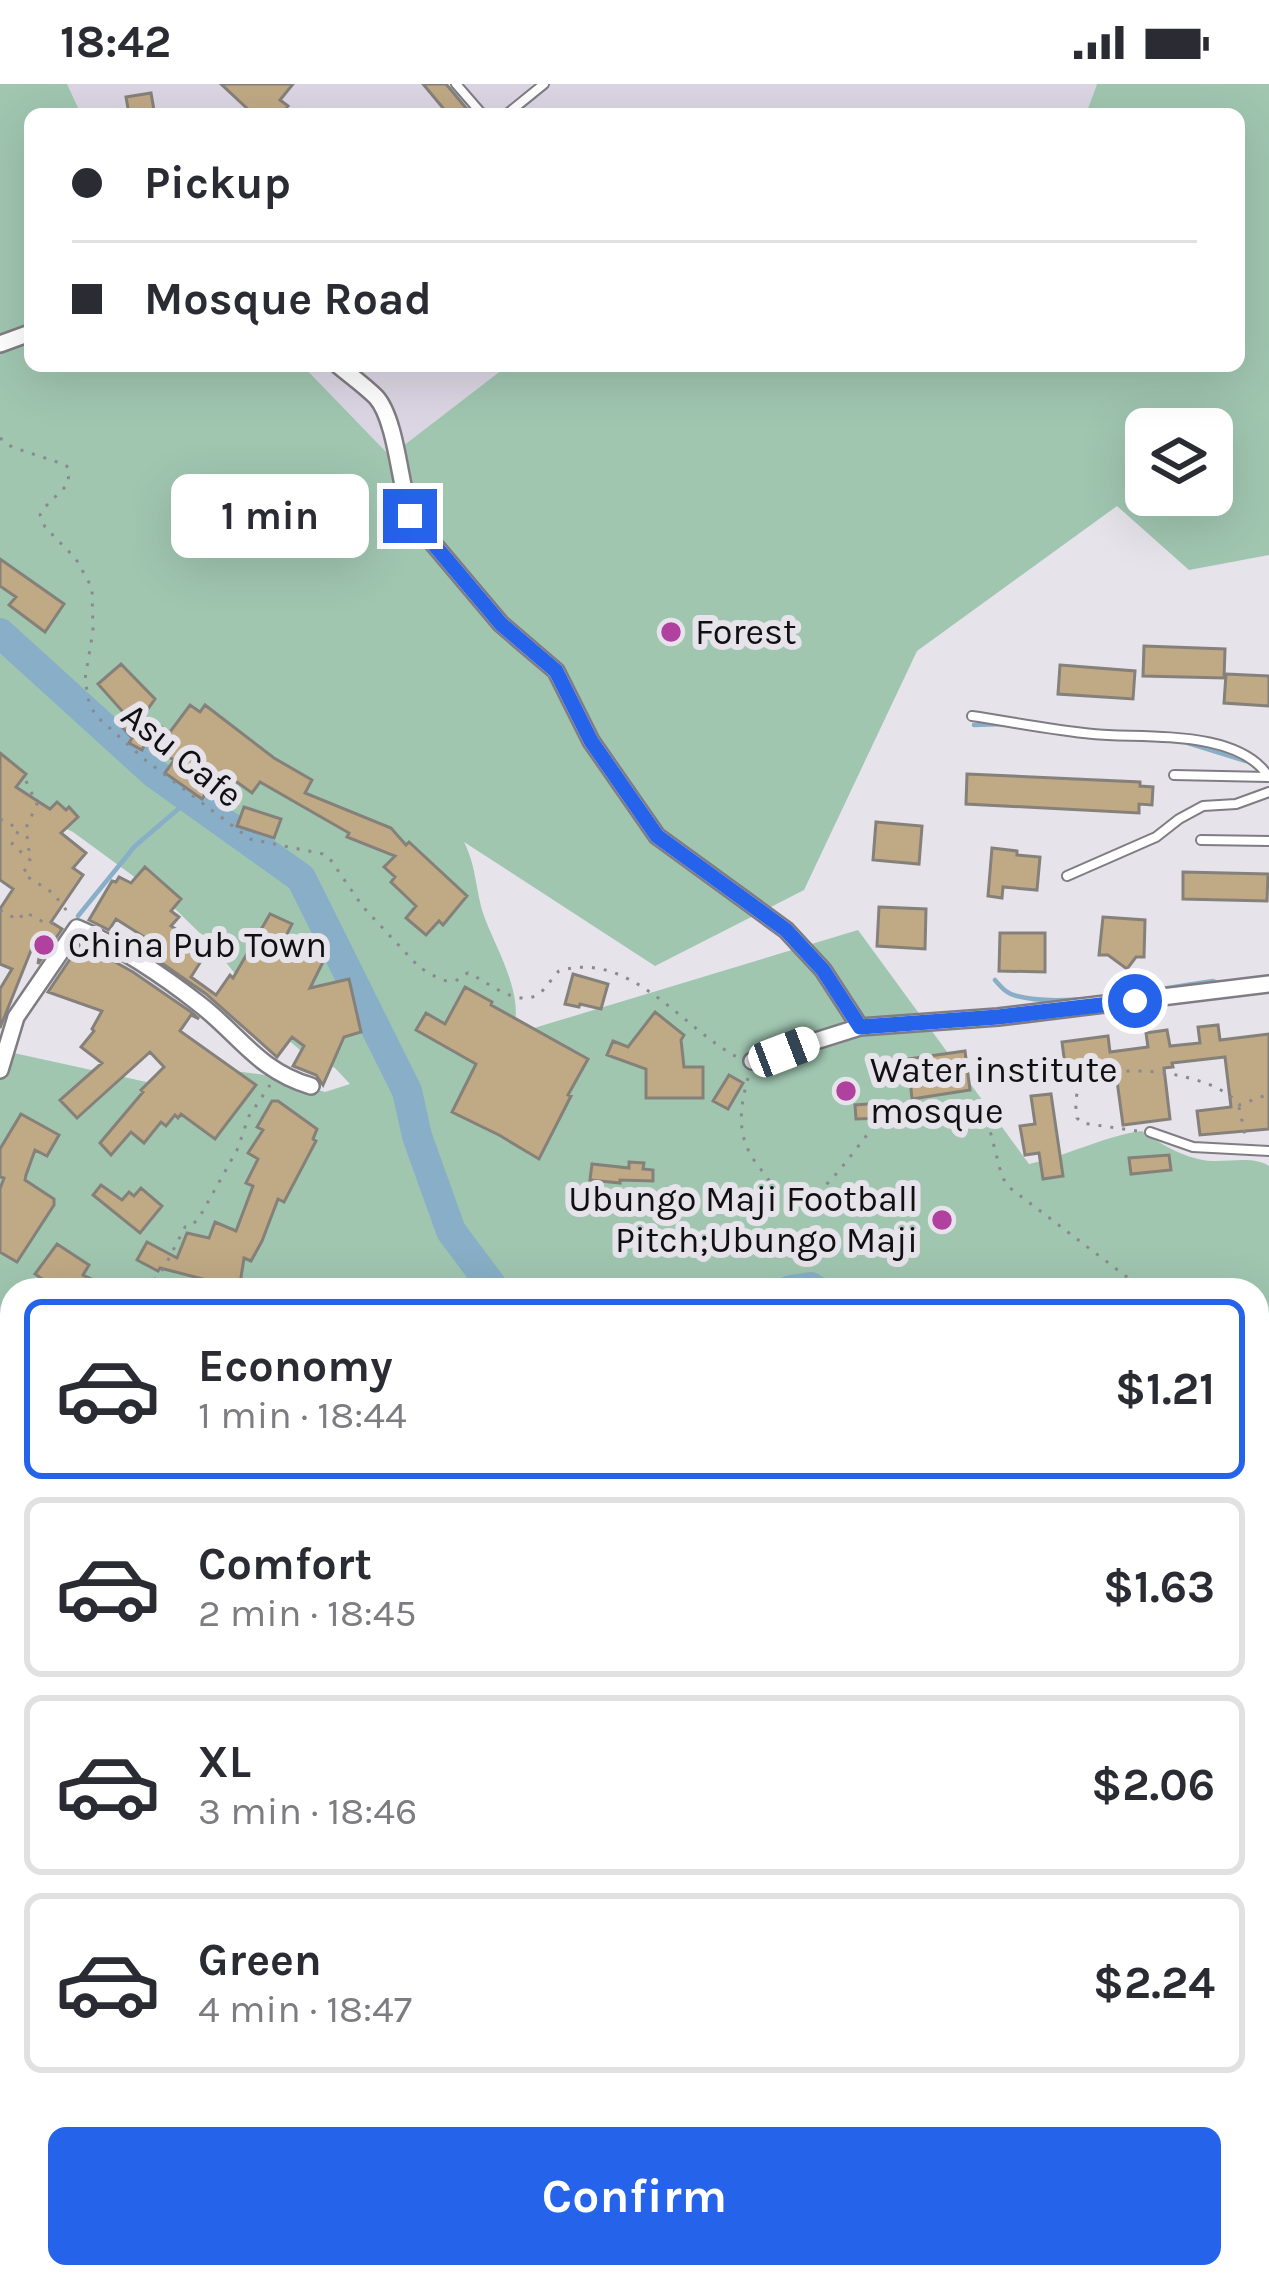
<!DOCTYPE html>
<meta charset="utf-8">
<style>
:root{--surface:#fff;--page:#f2f2f3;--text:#2b2b33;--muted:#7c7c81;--line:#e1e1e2;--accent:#2563eb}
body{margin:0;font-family:Karla,sans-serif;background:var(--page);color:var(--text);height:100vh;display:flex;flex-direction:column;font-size:45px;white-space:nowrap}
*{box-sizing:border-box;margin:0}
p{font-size:39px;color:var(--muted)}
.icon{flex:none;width:66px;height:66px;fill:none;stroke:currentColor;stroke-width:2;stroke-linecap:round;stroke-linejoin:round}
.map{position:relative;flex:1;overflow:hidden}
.sheet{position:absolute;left:0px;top:1194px;width:1269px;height:1011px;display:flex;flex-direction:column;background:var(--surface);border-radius:36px 36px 0 0;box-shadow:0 12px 48px #0002}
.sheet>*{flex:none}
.guide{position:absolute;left:24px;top:24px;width:1221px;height:264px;border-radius:18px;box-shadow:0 12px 48px #0002;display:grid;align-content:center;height:264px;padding:0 48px;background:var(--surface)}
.fabs{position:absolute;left:1125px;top:324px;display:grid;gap:24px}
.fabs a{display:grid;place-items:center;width:108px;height:108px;border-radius:18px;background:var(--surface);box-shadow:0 12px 48px #0002;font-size:60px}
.end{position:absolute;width:54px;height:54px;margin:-27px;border:15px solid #2563eb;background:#fff;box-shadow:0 0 0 6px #fff}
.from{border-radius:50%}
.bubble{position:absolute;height:84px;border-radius:18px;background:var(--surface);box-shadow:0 12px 48px #0002;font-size:39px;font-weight:700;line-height:84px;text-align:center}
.car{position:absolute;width:36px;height:72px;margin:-36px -18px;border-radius:15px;box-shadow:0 0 9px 3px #0007;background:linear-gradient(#fff 24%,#345 0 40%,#fff 0 76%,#345 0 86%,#fff 0)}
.guide b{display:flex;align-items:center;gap:42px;height:114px;font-size:45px}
.guide b+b{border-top:3px solid var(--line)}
.guide i{width:30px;height:30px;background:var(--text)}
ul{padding:21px 0 0;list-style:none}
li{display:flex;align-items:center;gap:36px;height:180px;margin:0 24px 18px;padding:0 24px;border:6px solid var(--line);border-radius:18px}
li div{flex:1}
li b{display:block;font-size:45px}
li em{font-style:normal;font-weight:700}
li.selected{border-color:var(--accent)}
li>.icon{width:108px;height:108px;stroke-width:1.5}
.primary-button{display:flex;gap:24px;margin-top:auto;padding:24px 48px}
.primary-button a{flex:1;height:138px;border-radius:18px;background:var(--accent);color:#fff;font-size:48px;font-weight:700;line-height:138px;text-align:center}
.status{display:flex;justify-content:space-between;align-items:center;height:84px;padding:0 60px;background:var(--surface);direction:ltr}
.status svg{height:33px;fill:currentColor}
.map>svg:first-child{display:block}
.built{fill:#dcd6e4}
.green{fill:#a0c6b0;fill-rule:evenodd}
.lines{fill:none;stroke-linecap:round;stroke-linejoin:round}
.stream{stroke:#88afc7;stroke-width:4.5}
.river{stroke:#88afc7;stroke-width:30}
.building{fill:#c0a985;stroke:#85817a;stroke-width:3}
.lane-casing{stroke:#7f7d83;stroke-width:12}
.street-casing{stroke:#7f7d83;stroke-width:20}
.highway-casing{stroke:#c1c1c1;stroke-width:32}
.path{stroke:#8b898f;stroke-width:3;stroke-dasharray:3 9;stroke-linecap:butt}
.lane{stroke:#fff;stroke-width:8}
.street{stroke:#fff;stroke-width:15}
.highway{stroke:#37b4d9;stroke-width:27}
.route{stroke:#2563eb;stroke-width:15}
.poi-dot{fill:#b1419e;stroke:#e6e3eb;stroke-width:4.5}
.labels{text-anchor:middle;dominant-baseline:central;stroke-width:12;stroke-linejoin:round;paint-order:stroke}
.poi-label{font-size:36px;fill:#100f12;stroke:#e6e3eb;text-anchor:start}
.street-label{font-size:36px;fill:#100f12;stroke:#e6e3eb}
</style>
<div class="status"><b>18:42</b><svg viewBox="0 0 49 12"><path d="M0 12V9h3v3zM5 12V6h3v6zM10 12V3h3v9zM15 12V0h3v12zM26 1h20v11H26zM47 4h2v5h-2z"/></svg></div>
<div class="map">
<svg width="1269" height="2204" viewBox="0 0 1269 2204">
<rect width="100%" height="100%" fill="#e6e3eb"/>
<!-- built -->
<path class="built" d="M67,0H1097L1086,30H81Z
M303,282H507L390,372Z"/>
<!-- green -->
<path class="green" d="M0,0H67L81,30H30V282H303L390,372L507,282H1239V30H1086L1097,0H1269V471L1189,486L1117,422L917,567L804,806L655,882L464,758C477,784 475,805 484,832C496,865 528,916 511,951L858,846L1029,1080C1068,1072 1103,1052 1142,1047C1162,1061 1188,1076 1212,1077C1231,1078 1253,1072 1269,1082V1449L1257,1447V1206H12V2089L0,2087V966L174,1004L234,987L273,992L325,1008L350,1000L335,984L306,971L286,954L213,862L166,816L73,748L32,729L0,693ZM1146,345H1212V411H1146Z
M1257,1783L1269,1806V2113L1257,2101Z
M455,2193H903L884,2204H502Z"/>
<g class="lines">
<!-- stream -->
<path class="stream" d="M974,641L1004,640
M1188,659L1246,677
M78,832L135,762L190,715
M995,896C1002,904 1007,910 1017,912C1065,925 1161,904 1213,897L1221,900
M0,1826L12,1822
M1257,2005L1269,2003"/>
<!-- river -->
<path class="river" d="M0,549L154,689L301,794L407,1007L417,1052L451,1147L495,1206
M790,1206L811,1203L815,1206
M1257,1820L1269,1851"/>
</g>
<!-- building -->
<path class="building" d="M221,0H293L280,16L288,22L281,30H253Z
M423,0H446L471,30H448Z
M151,9L154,26L129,30L126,13Z
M0,475L64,520L45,548L9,521L16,513L0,502Z
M1144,562L1225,565L1224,594L1143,592Z
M121,580L155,615L143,632L170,648L190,621L200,628L205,621L274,674L312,696L305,709L391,744L406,761L409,758L467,812L443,841L439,837L426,851L406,834L416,822L391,798L395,793L384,783L395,772L347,753L349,749L260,698L252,709L222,687L202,715L165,689L174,676L145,660L142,666L129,659L132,654L116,636L124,629L98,600Z
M1060,581L1135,587L1133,615L1058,610Z
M1226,590L1269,592V622L1224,619Z
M0,669L26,690L16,703L50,725L57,718L66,726L69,723L78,733L61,749L86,769L73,784L83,791L51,838L62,845L38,880L41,861L34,859L0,944V905L12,885L0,880V825L13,805L0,796Z
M967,690L1140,698V702L1153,703L1152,721L1139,720V729L966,720Z
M244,723L281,735L274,754L237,742Z
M876,738L922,742L919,780L873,776Z
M992,764L1017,767V771L1040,773L1037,806L1003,803L1002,814L988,812Z
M145,783L181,815L171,827L179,833L171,842L208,866L191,893L216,911L230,891L233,894L270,830L292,840L283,858L307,870L312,861L328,868L310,904L349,895L361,948L344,953L323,1001L316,991L293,982L304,962L292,953L277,973L206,910L143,866L149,856L116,835L109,846L89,836L112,797L116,798L119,793L131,799Z
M1183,788L1268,790L1267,817L1183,815Z
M879,823L926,825L925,865L877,862Z
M1103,833L1145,836L1144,873H1136L1127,885L1108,871H1099Z
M1000,849H1045V888L999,887Z
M81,859L133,888L191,928L199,935L191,931L180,947L256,1001L215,1055L181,1030L178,1034L175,1031L166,1042L161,1038L144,1059L131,1048L111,1071L100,1059L143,1008L141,1006L164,983L150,968L77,1034L60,1016L102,979L81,963L94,947L92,945L102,927L48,908Z
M573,890L608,900L601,925L580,920L579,923L565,920Z
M465,903L492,918L491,921L588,975L568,1011L571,1012L539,1075L499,1051L452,1028L476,980L416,946L426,929L445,940Z
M655,928L684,951L681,956L684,983H703V1014H646V985L607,971L613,957L628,963Z
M1218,941L1220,956L1269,950V1045L1200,1051L1197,1027L1231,1023L1225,973L1172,979L1173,983L1164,984L1170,1035L1123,1041L1115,982L1066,989L1062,958L1108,952L1110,968L1148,963L1146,949L1167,946L1170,962L1200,959L1198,943Z
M965,967L970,1006L912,1015L908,975Z
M729,991L743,999L728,1025L713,1017Z
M1051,1010L1063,1092L1043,1095L1039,1069L1025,1071L1020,1042L1035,1040L1031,1012Z
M272,1017H278L317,1045L313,1055L316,1057L284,1118L278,1115L262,1157L251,1177L244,1174L239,1206H208L211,1197L160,1184L158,1187L137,1176L147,1158L177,1174L187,1149L209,1154L215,1138L236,1147L253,1102L246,1099L258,1075L248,1069L263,1046L257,1043Z
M882,1019L883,1034L856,1035L855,1021Z
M21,1030L59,1051L47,1072L35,1066L26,1091L25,1096L54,1115V1121L17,1178L0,1168V1105L4,1094L0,1093V1065Z
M1169,1071L1171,1086L1131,1090L1129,1074Z
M629,1078L644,1079L643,1085L653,1086V1097L620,1096V1099L590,1096L592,1080L629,1084Z
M101,1101L122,1116L129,1108L134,1112L141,1104L162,1122L140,1149L93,1111Z
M57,1160L89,1181L83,1191L115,1206H58L35,1190Z"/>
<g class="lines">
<!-- lane casing -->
<g class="lane-casing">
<path id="lane" d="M456,0L482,30
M507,30L544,0
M972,632C1012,638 1052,646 1093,650C1143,655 1237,644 1269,693
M1174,691L1268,693
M1201,756L1269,757
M1067,792L1156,753L1179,735L1203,722L1236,720L1269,708
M1150,1048L1193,1063L1269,1067
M1257,1647L1269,1644
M0,2154L12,2156
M188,2193L233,2204
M366,2193L401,2204
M0,2203L8,2204"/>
</g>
<!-- street casing -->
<g class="street-casing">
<path id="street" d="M0,260L30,249
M339,282C351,292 365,302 376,313C396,335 400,400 410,432L501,540L556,587L591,657L657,752L786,846L823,886L860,943
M752,977L860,943L998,933L1269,900
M0,986L16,933L77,844C116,860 165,893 198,919C239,950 257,986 311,1002
M0,1448L12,1452
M0,2071L12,2087
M8,2108L12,2090
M1022,2193L1024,2204"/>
</g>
<!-- highway casing -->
<g class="highway-casing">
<path id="highway" d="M0,2135L12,2137
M0,2174L12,2175
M110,2193L162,2204
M271,2193L309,2204"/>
</g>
<!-- path -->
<path class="path" d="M0,354L12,363L66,381L69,386L68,400L45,423L40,431L45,443L76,475L92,504L93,547L85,595L89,619L96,632L144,675L250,755L323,770L330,775L363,823L419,883C428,888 444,900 455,897C460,895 463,891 468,889C487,897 515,923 537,911C545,907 552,893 559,887C630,865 682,944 737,973
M26,697L37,720L26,744L30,774
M0,735L19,745L12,760L30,776L23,790L53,809L70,831
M0,826L18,836L25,828L47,840L60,838
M748,994C739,1027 736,1054 759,1083C768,1094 777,1111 792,1115C825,1125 862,1046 887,1031C901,1023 953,1019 971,1017L986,1031L1002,1093L1010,1104L1144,1206
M1239,1023L1246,1055
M1137,1047L1082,1039L1077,1034C1076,1025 1074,1014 1079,1006C1102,971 1218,989 1239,1021L1269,1010
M147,1206L165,1182L185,1143L191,1142L199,1134L237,1066L249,1032L270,1001
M1257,1336L1269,1367"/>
<!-- lane -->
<use href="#lane" class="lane"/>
<!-- street -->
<use href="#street" class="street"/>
<!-- highway -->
<use href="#highway" class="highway"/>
</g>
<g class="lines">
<!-- route -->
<path class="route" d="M410,432L501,540L556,587L591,657L657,752L786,846L823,886L860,943L998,933L1135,917"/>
</g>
<!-- markers -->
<g class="poi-dot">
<circle cx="671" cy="548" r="12"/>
<circle cx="44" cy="861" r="12"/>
<circle cx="846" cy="1007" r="12"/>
<circle cx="942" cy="1136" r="12"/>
</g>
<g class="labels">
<!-- poi labels -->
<g class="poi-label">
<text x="695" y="548">Forest</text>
<text x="68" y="861">China Pub Town</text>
<text x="870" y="986">Water institute<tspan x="870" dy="41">mosque</tspan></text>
<text x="918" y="1115" text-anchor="end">Ubungo Maji Football<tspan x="918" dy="41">Pitch;Ubungo Maji</tspan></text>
</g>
<!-- street labels -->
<g class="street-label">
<text transform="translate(182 671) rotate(39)">Asu Cafe</text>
</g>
</g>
</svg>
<div class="fabs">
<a><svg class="icon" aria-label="layers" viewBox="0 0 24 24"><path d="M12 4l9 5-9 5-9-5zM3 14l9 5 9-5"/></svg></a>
</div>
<i class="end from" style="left:1135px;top:917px"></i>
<i class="end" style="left:410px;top:432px"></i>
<div class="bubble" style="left:171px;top:390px;width:198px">1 min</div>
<i class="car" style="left:784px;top:968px;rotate:69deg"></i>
<div class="guide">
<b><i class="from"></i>Pickup</b>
<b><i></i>Mosque Road</b>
</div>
<section class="sheet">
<ul>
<li class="selected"><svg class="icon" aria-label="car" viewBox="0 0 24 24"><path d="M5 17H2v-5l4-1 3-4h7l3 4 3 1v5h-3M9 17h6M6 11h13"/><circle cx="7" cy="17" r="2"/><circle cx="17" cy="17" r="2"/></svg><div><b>Economy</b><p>1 min · 18:44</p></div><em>$1.21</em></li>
<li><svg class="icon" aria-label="car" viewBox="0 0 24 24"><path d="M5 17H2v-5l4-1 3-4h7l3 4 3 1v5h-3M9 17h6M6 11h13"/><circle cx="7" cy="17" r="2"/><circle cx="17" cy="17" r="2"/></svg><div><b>Comfort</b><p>2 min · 18:45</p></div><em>$1.63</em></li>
<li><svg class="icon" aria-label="car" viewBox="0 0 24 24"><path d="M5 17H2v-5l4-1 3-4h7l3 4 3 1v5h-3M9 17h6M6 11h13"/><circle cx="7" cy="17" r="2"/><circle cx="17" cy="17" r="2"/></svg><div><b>XL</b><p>3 min · 18:46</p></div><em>$2.06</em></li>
<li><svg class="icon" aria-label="car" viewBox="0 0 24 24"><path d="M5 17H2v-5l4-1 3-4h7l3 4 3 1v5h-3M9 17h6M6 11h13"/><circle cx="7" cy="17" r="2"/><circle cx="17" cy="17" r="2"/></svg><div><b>Green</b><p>4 min · 18:47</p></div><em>$2.24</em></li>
</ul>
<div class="primary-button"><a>Confirm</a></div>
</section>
</div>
